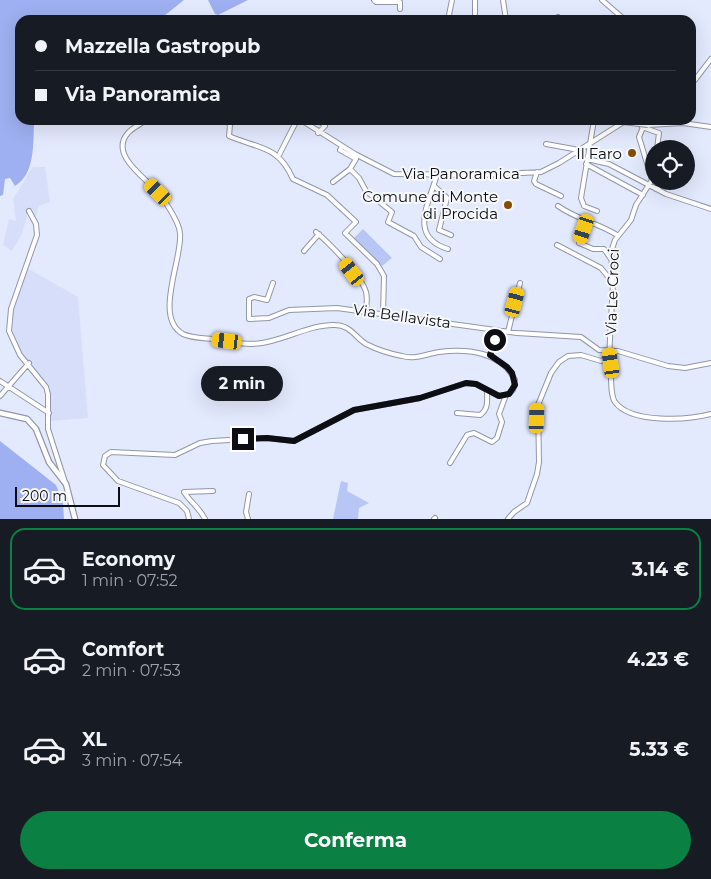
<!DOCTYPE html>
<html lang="it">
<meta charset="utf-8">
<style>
:root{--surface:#171b24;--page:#20242c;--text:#f1f3f6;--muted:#9ea1a6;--line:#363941;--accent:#0b8043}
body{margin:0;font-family:Montserrat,sans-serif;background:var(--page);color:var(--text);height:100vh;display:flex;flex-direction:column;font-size:19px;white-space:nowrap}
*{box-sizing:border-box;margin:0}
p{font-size:16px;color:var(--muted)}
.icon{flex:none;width:28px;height:28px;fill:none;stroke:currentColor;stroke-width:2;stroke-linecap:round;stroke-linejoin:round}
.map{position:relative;height:519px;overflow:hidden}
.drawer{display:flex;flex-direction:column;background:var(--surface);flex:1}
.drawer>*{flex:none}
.hud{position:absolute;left:15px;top:15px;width:681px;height:110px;border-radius:15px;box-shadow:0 5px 20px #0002;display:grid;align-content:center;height:110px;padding:0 20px;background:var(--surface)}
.fabs{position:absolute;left:645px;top:140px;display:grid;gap:10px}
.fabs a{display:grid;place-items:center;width:50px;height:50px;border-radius:50%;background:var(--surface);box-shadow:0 5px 20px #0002;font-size:25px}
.scale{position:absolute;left:15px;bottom:12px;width:105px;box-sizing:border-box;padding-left:5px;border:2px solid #0c0e14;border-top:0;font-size:14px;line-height:18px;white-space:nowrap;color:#0c0e14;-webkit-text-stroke:4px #f7f8fc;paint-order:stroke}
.end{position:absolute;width:22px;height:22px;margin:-11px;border:6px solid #0c0e14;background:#fff;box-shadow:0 0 0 2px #fff}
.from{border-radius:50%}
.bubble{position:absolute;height:35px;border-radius:18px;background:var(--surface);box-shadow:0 5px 20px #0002;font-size:16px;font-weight:700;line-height:35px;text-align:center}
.car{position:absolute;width:15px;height:30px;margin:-15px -8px;border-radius:6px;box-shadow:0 0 4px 1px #0007;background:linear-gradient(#f5c518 24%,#345 0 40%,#f5c518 0 76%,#345 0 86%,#f5c518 0)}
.hud b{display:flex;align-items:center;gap:18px;height:48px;font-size:19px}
.hud b+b{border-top:1px solid var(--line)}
.hud i{width:12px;height:12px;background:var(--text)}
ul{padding:9px 0 0;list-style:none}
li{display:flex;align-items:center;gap:15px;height:82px;margin:0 10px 8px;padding:0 10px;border:2px solid transparent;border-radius:15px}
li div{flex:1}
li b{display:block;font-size:19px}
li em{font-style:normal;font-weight:700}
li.current{border-color:var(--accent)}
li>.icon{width:45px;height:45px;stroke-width:1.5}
.action{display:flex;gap:10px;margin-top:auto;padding:10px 20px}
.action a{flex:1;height:58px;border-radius:30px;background:var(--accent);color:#fff;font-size:20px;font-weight:700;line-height:58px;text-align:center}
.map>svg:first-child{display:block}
.built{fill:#d6def9}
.green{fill:#b8c6f5}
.water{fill:#9eb0f1}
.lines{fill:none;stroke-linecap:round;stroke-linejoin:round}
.minor-casing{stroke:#9196a9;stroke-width:6}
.major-casing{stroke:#9196a9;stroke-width:7}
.minor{stroke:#fff;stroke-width:4}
.major{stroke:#fff;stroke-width:4.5}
.minor-bridge-casing{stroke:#9196a9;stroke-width:6;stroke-linecap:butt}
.minor-bridge{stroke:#fff;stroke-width:4}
.route{stroke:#0c0e14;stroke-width:6}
.poi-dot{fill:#874c04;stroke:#f7f8fc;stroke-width:2}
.labels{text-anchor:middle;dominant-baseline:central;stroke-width:4;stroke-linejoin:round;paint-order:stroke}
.poi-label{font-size:15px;fill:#0c0e14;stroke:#f7f8fc;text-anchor:end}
.street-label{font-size:15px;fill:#0c0e14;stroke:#f7f8fc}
</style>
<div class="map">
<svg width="711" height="519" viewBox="0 0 711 519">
<rect width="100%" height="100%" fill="#e4eafe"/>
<!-- built -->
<path class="built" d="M33,167H45L50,202L39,206L35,220L28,212L22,234L12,251L3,245L9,219L16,221L13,199Z
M27,268L78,297L88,418L51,421L50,396L48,388L43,378L22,355L13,336L11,311Z"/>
<!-- green -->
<path class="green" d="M363,229L392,258L382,266L354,238Z
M341,481L348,483L347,491L369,503L359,508L358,519H333Z"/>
<!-- water -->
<path class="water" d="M0,0H184L159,20H20V120H39L34,124C33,145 35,174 15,186L10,178L5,179L3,195L0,196Z
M208,0H248L218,15L215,14Z
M0,441L56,485L63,503L64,519H0Z"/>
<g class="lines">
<!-- minor casing -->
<g class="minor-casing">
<path id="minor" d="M374,0L376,2H400V9
M475,0V20
M503,0L506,20
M602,0L625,20
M448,20L452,0
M554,20L558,17
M691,85L711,59
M146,120C141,124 132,128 128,133C110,153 141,175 154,188C162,196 179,221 180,233C183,258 153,318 183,334C191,338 203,338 213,339C228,341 246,346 262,343C284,340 312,324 335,325C350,325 355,337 366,344C376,349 391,354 402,356C415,360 426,354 439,352C467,348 502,352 515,380L513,390L509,394L499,396L476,384L466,383L420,398L354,410L294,441L267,438L212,441L200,443L175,455L111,452L105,456L103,465L118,481L179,503L187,511L189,519
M225,120L230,125L229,136C259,149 278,145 293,179L327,195L356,222L345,233L377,264L384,276L383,314
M301,120L355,154L394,174L482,175L541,172L559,163L622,123
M594,120L581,198L584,206L597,211
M607,120L639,124
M648,125L683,123L711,127
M642,127L659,133L657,149
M318,133L325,126L318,120
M546,144L579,150
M342,147L340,150L356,159L350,169L359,178L366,191L392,212L388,222L414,236L421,247L440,259
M278,157L297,120
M587,159L609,164L666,194L711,209
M586,164L643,195
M537,172L534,181L536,184L561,196
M437,174C430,202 407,236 448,249
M333,182L350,169
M434,186L447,198L439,230L451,235
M656,189L668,181
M558,206C576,219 598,223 617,235
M29,211L36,224L37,235L11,309L9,331L20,355L46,387L48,394V429L65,482
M584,229L579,243L593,249H604L611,259
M316,232C329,243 361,275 366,292C368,298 366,306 366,312
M557,245L601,268L613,283
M304,251L319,234
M273,283L267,300L254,297L249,299V319L269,318L289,310L337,308L517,333L581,337L599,350L618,351L668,366L685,368L711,363
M508,332L520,283
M490,355L498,330
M610,355C612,366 609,394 615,402C631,424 688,420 711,414
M0,381L49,413
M0,396L29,363
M457,413L480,415C489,409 487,400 487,391
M450,463L467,435L474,433L492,442L497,438L502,422L499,414L506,395
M205,519C199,507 190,502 184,492L213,491
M248,519L246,512L249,494
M434,519L435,518
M508,519L514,512L527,503L537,474L539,462L538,405L551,373L559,362L568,356L581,355L601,361L609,358L613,283L611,252L615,240L631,220L636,205L652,180L639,137L646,120"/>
</g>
<!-- major casing -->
<g class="major-casing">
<path id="major" d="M0,413L27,419L36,429L49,462L66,484L75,519"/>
</g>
<!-- minor -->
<use href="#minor" class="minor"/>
<!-- major -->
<use href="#major" class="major"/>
<!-- minor-bridge casing -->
<g class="minor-bridge-casing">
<path id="minor-bridge" d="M639,124L648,125"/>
</g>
<!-- minor-bridge -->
<use href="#minor-bridge" class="minor-bridge"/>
</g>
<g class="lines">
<!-- route -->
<path class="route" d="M243,439L267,438L294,441L354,410L420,398L466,383L476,384L499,396L509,394L515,385L512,373L507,367L490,355L495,340"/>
</g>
<!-- markers -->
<g class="poi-dot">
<circle cx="632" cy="153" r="5"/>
<circle cx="508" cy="205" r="5"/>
</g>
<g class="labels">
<!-- poi labels -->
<g class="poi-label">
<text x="622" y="153">Il Faro</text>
<text x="498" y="196">Comune di Monte<tspan x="498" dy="17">di Procida</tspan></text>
</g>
<!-- street labels -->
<g class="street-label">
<text x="461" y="173">Via Panoramica</text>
<text transform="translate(612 292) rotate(-88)">Via Le Croci</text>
<text transform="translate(402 316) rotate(8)">Via Bellavista</text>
</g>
</g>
</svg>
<div class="fabs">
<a><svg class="icon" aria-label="locate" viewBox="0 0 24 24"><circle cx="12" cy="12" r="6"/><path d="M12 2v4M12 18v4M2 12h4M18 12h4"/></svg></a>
</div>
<div class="scale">200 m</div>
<i class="end from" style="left:495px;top:340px"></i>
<i class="end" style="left:243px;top:439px"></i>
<div class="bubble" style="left:201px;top:366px;width:82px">2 min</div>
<i class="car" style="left:158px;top:192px;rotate:315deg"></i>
<i class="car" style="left:584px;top:229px;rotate:198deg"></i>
<i class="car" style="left:352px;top:272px;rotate:323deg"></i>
<i class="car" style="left:515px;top:302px;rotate:15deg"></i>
<i class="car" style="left:227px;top:341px;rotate:277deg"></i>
<i class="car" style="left:611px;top:363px;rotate:352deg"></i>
<i class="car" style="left:537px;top:418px;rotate:2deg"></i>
<div class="hud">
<b><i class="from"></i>Mazzella Gastropub</b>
<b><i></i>Via Panoramica</b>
</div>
</div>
<section class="drawer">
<ul>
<li class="current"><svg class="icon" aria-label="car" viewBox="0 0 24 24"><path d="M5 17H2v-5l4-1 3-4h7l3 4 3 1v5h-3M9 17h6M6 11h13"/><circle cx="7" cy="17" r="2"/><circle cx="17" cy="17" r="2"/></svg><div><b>Economy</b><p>1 min · 07:52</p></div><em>3.14 €</em></li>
<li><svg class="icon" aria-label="car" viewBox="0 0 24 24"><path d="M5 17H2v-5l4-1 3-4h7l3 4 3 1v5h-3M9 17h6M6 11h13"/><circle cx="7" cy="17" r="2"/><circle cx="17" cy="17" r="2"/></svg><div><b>Comfort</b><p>2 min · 07:53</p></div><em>4.23 €</em></li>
<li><svg class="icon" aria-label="car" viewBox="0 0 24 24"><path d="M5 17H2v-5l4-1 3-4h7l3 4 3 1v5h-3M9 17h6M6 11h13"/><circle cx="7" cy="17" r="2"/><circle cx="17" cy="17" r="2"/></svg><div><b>XL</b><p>3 min · 07:54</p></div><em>5.33 €</em></li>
</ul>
<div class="action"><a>Conferma</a></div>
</section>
